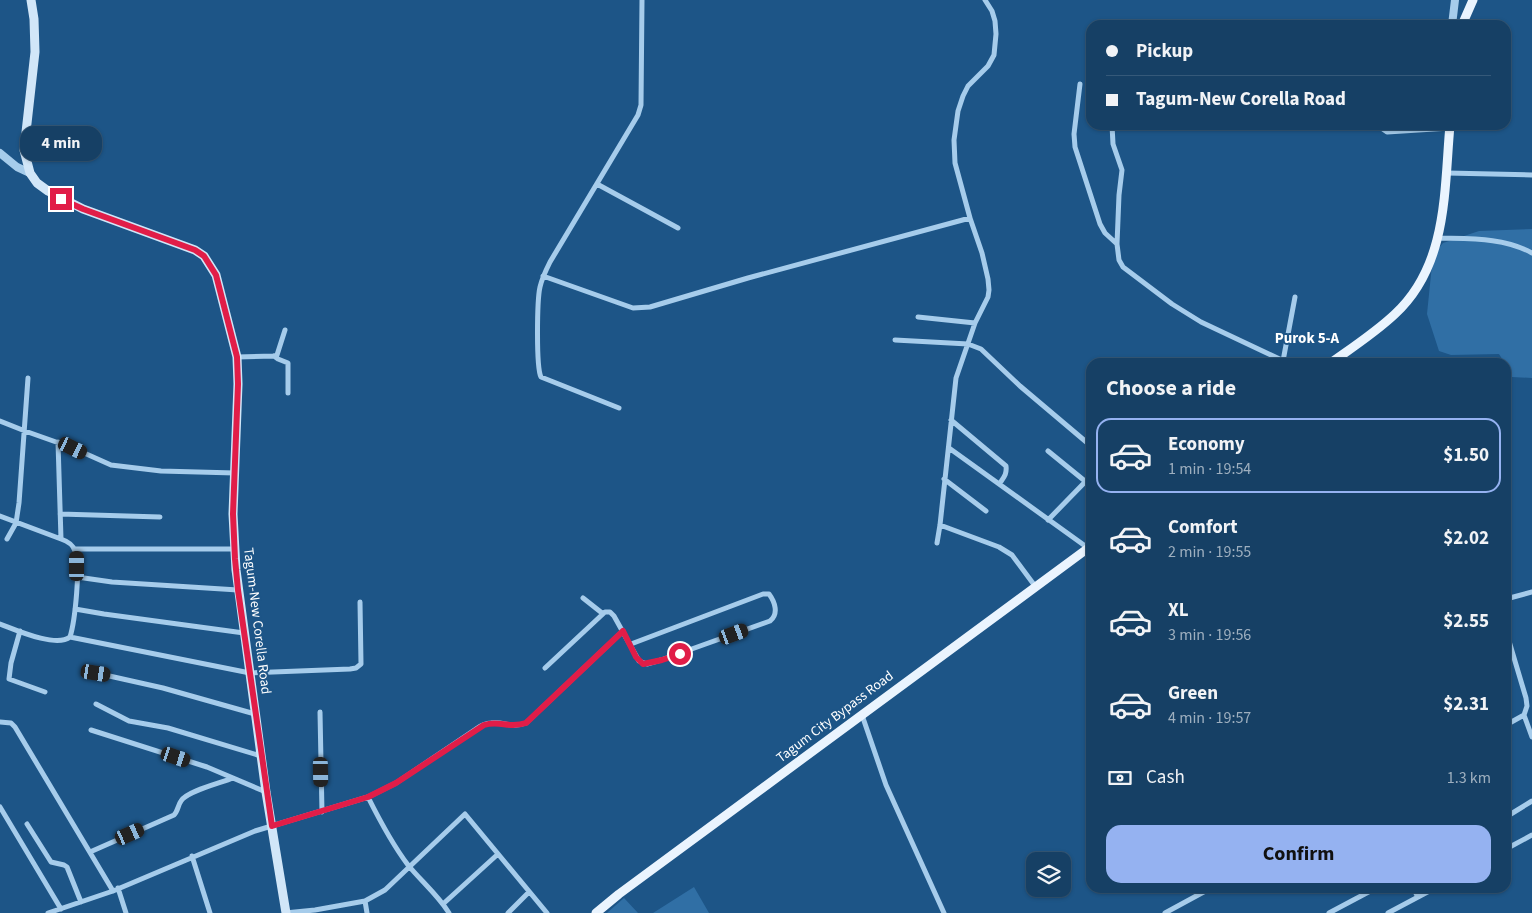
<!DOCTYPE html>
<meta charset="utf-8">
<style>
:root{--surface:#164065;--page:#234b6e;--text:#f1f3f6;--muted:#9eafbf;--line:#355979;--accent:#95b2f1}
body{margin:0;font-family:"Source Sans 3",sans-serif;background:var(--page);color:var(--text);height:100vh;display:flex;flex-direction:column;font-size:19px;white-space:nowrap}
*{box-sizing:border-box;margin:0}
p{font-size:16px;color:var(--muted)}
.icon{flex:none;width:28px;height:28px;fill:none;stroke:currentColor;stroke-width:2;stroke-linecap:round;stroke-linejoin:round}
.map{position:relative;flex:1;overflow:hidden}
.sheet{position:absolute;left:1086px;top:358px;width:425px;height:535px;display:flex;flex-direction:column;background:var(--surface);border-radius:15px;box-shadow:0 1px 4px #0004,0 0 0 1px var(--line)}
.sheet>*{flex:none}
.top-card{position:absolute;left:1086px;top:20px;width:425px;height:110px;border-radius:15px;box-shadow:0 1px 4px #0004,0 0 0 1px var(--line);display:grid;align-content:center;height:110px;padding:0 20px;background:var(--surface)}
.tools{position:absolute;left:1026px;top:852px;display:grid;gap:10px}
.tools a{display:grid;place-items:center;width:45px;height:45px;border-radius:10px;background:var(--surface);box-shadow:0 1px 4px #0004,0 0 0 1px var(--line);font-size:25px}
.end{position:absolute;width:22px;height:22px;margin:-11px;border:6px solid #e11d48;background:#fff;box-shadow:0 0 0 2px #fff}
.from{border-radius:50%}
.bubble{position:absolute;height:35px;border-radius:15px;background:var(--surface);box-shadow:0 1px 4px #0004,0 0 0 1px var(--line);font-size:16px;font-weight:700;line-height:35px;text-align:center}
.car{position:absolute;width:15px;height:30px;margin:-15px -8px;border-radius:6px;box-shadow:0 0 4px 1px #0007;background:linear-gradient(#222 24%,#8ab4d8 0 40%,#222 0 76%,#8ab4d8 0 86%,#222 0)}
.top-card b{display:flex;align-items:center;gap:18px;height:48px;font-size:19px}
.top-card b+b{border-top:1px solid var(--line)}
.top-card i{width:12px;height:12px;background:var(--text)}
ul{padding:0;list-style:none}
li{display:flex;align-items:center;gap:15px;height:75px;margin:0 10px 8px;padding:0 10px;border:2px solid transparent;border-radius:15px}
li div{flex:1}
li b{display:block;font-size:19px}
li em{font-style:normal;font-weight:700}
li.active{border-color:var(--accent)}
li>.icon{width:45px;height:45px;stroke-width:1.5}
h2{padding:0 20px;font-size:22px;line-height:60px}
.pay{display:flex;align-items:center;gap:12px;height:55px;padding:0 20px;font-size:19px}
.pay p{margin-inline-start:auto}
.primary-button{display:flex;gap:10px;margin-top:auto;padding:10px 20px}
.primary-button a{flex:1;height:58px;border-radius:15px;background:var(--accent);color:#111;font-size:20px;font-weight:700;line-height:58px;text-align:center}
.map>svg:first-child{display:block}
.green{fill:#306fa5}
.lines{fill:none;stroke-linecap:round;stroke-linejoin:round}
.minor{stroke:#a6cceb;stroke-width:5}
.tertiary{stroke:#a6cceb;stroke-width:8}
.secondary{stroke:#d1e6f8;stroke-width:9}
.primary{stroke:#eaf4fe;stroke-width:9}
.route{stroke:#e11d48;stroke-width:6}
.labels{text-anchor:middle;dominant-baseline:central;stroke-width:4;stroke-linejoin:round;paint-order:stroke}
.street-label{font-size:14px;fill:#fff;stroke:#1d5587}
.neighbourhood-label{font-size:15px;font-weight:bold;fill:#fff;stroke:#1d5587}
</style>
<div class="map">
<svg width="1532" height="913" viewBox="0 0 1532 913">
<rect width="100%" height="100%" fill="#1d5587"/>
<!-- green -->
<path class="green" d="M1532,229V378L1512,377L1506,366V362H1504L1499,354L1451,355L1439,351L1427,314L1433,255L1443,243L1479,231Z
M694,887L709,913H653Z
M624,898L638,913H607L608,912Z"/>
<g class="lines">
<!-- minor -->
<path class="minor" d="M1080,84L1074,134L1075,147L1100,224L1105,233L1117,244L1119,260L1123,267L1172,304L1201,322L1286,362
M1112,125L1113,144L1122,170L1119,195L1117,244
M1377,125L1387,132L1450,128
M1447,173L1532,175
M597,184L678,228
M1437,238C1469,239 1503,237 1532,253
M543,276L633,308L650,307L748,278L970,218
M918,317L975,323
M895,340L968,344L981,349L1020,386L1091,446
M274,356L278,359L288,363V393
M237,357L274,356L277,355L285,330
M1283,361L1295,297
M619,408L541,377C536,367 537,300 540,287C542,278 546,270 550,262L638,115L641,105L642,0
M951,420L1006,466C1007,474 1004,477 1000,483
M0,421L25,431L73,448L111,465L161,471L235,473
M58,442L61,539C67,541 73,544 75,551C81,565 75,621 70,637
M949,448L1088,548
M1048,451L1091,486
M944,479L986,511
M60,514L160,517
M0,516L61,539
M1048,520L1086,481
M940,525L999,547L1012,555L1035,586
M7,539L16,523L19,503L28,378
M937,543L940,525L956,378L975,323L988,297L989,290L988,279L982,253L970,218L955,163L954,140L958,111L963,96L968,86L988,66L994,55L996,34L995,21L992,11L985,0
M75,549H234
M77,577L112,582L238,590
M583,598L602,613
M1506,599L1532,592
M75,609L104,614L244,633
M0,624C16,630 56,648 70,637L250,673L350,669L356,668L361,664L360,602
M20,631L11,663L9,679L45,692
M1506,631L1526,698L1527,706L1524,715
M545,668L605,612H610L614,616L639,661L647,664L661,660L770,621C779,614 775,602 769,594H763L631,644
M96,673L163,688L255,714
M96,704L129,721L168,728L261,756
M320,712L322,812
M862,715L886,785L944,913
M0,722L11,723L15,727L113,891
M1506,725L1524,715L1532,737
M91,730L207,767L266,792
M368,797C380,821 392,844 408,865C421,881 438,895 449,913
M0,807L61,909
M1506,817L1532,801
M27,824L51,862L64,865L67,867L81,902
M1506,849L1532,835
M90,852L174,815C178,811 178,805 181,801C187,791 221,783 233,778
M192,856L210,913
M118,888L126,913
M1413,888L1418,897
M365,901L367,913
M443,904L498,854
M48,913L113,891L255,831L368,797L396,783L476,729C480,726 485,723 491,723C505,721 510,729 526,723L623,631
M285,913L315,910L365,901L385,890L465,814L547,913
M508,913L529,892
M1165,913L1211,888
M1329,913L1376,888
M1388,913L1435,888"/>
<!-- tertiary -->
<path class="tertiary" d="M1452,25L1455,0
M0,153L17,167L30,173"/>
<!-- secondary -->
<path class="secondary" d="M31,0L34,19L35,52L24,150L30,173L37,183L48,191L83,209L195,250L204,256L216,275L237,357L238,384L233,514L236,570L266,792L286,913"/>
<!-- primary -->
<path class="primary" d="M1462,25L1473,0
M1332,362C1353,347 1376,332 1395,314C1448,265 1444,191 1450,125
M596,913L619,894L1091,546"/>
</g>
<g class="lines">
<!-- route -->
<path class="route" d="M61,199L83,209L195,250L204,256L216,275L237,357L238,384L233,514L235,559L238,590L272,826L368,797L396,783L484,725C500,720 509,729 526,723L623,631L636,657L643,664L662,660L680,654"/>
</g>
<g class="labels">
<!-- street labels -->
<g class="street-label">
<text transform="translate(257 621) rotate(83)">Tagum-New Corella Road</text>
<text transform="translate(835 717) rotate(-37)">Tagum City Bypass Road</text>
</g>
<!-- neighbourhood labels -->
<g class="neighbourhood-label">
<text x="1307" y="338">Purok 5-A</text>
</g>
</g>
</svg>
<div class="tools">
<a><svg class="icon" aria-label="layers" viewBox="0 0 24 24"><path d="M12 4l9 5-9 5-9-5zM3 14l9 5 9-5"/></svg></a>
</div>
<i class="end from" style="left:680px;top:654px"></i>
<i class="end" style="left:61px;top:199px"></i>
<div class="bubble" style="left:20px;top:126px;width:82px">4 min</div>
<i class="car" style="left:73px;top:448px;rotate:116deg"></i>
<i class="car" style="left:77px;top:566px;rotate:0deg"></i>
<i class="car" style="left:734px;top:634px;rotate:70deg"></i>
<i class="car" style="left:96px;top:673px;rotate:99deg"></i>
<i class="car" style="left:176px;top:757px;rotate:108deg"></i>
<i class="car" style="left:321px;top:772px;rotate:179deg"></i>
<i class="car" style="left:130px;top:834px;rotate:66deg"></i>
<div class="top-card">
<b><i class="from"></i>Pickup</b>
<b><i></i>Tagum-New Corella Road</b>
</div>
<section class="sheet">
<h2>Choose a ride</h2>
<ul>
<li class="active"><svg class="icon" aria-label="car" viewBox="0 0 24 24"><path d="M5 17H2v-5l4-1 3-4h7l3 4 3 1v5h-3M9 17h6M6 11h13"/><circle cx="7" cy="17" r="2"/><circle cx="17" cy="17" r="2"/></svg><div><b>Economy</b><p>1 min · 19:54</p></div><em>$1.50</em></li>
<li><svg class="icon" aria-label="car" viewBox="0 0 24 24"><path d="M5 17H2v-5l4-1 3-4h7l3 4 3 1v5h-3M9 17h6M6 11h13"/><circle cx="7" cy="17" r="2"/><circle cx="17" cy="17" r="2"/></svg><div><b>Comfort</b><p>2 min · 19:55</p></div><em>$2.02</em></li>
<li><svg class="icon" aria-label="car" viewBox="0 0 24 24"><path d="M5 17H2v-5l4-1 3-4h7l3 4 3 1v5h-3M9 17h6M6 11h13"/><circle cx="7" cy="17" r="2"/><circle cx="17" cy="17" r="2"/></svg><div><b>XL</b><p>3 min · 19:56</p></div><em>$2.55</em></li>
<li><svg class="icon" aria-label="car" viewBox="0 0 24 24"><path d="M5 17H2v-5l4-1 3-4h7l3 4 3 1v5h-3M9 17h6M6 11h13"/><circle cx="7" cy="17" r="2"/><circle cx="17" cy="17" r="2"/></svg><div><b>Green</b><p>4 min · 19:57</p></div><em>$2.31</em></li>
</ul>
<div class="pay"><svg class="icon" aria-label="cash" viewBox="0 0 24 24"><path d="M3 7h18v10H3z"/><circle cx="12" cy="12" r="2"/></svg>Cash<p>1.3 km</p></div>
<div class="primary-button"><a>Confirm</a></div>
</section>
</div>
